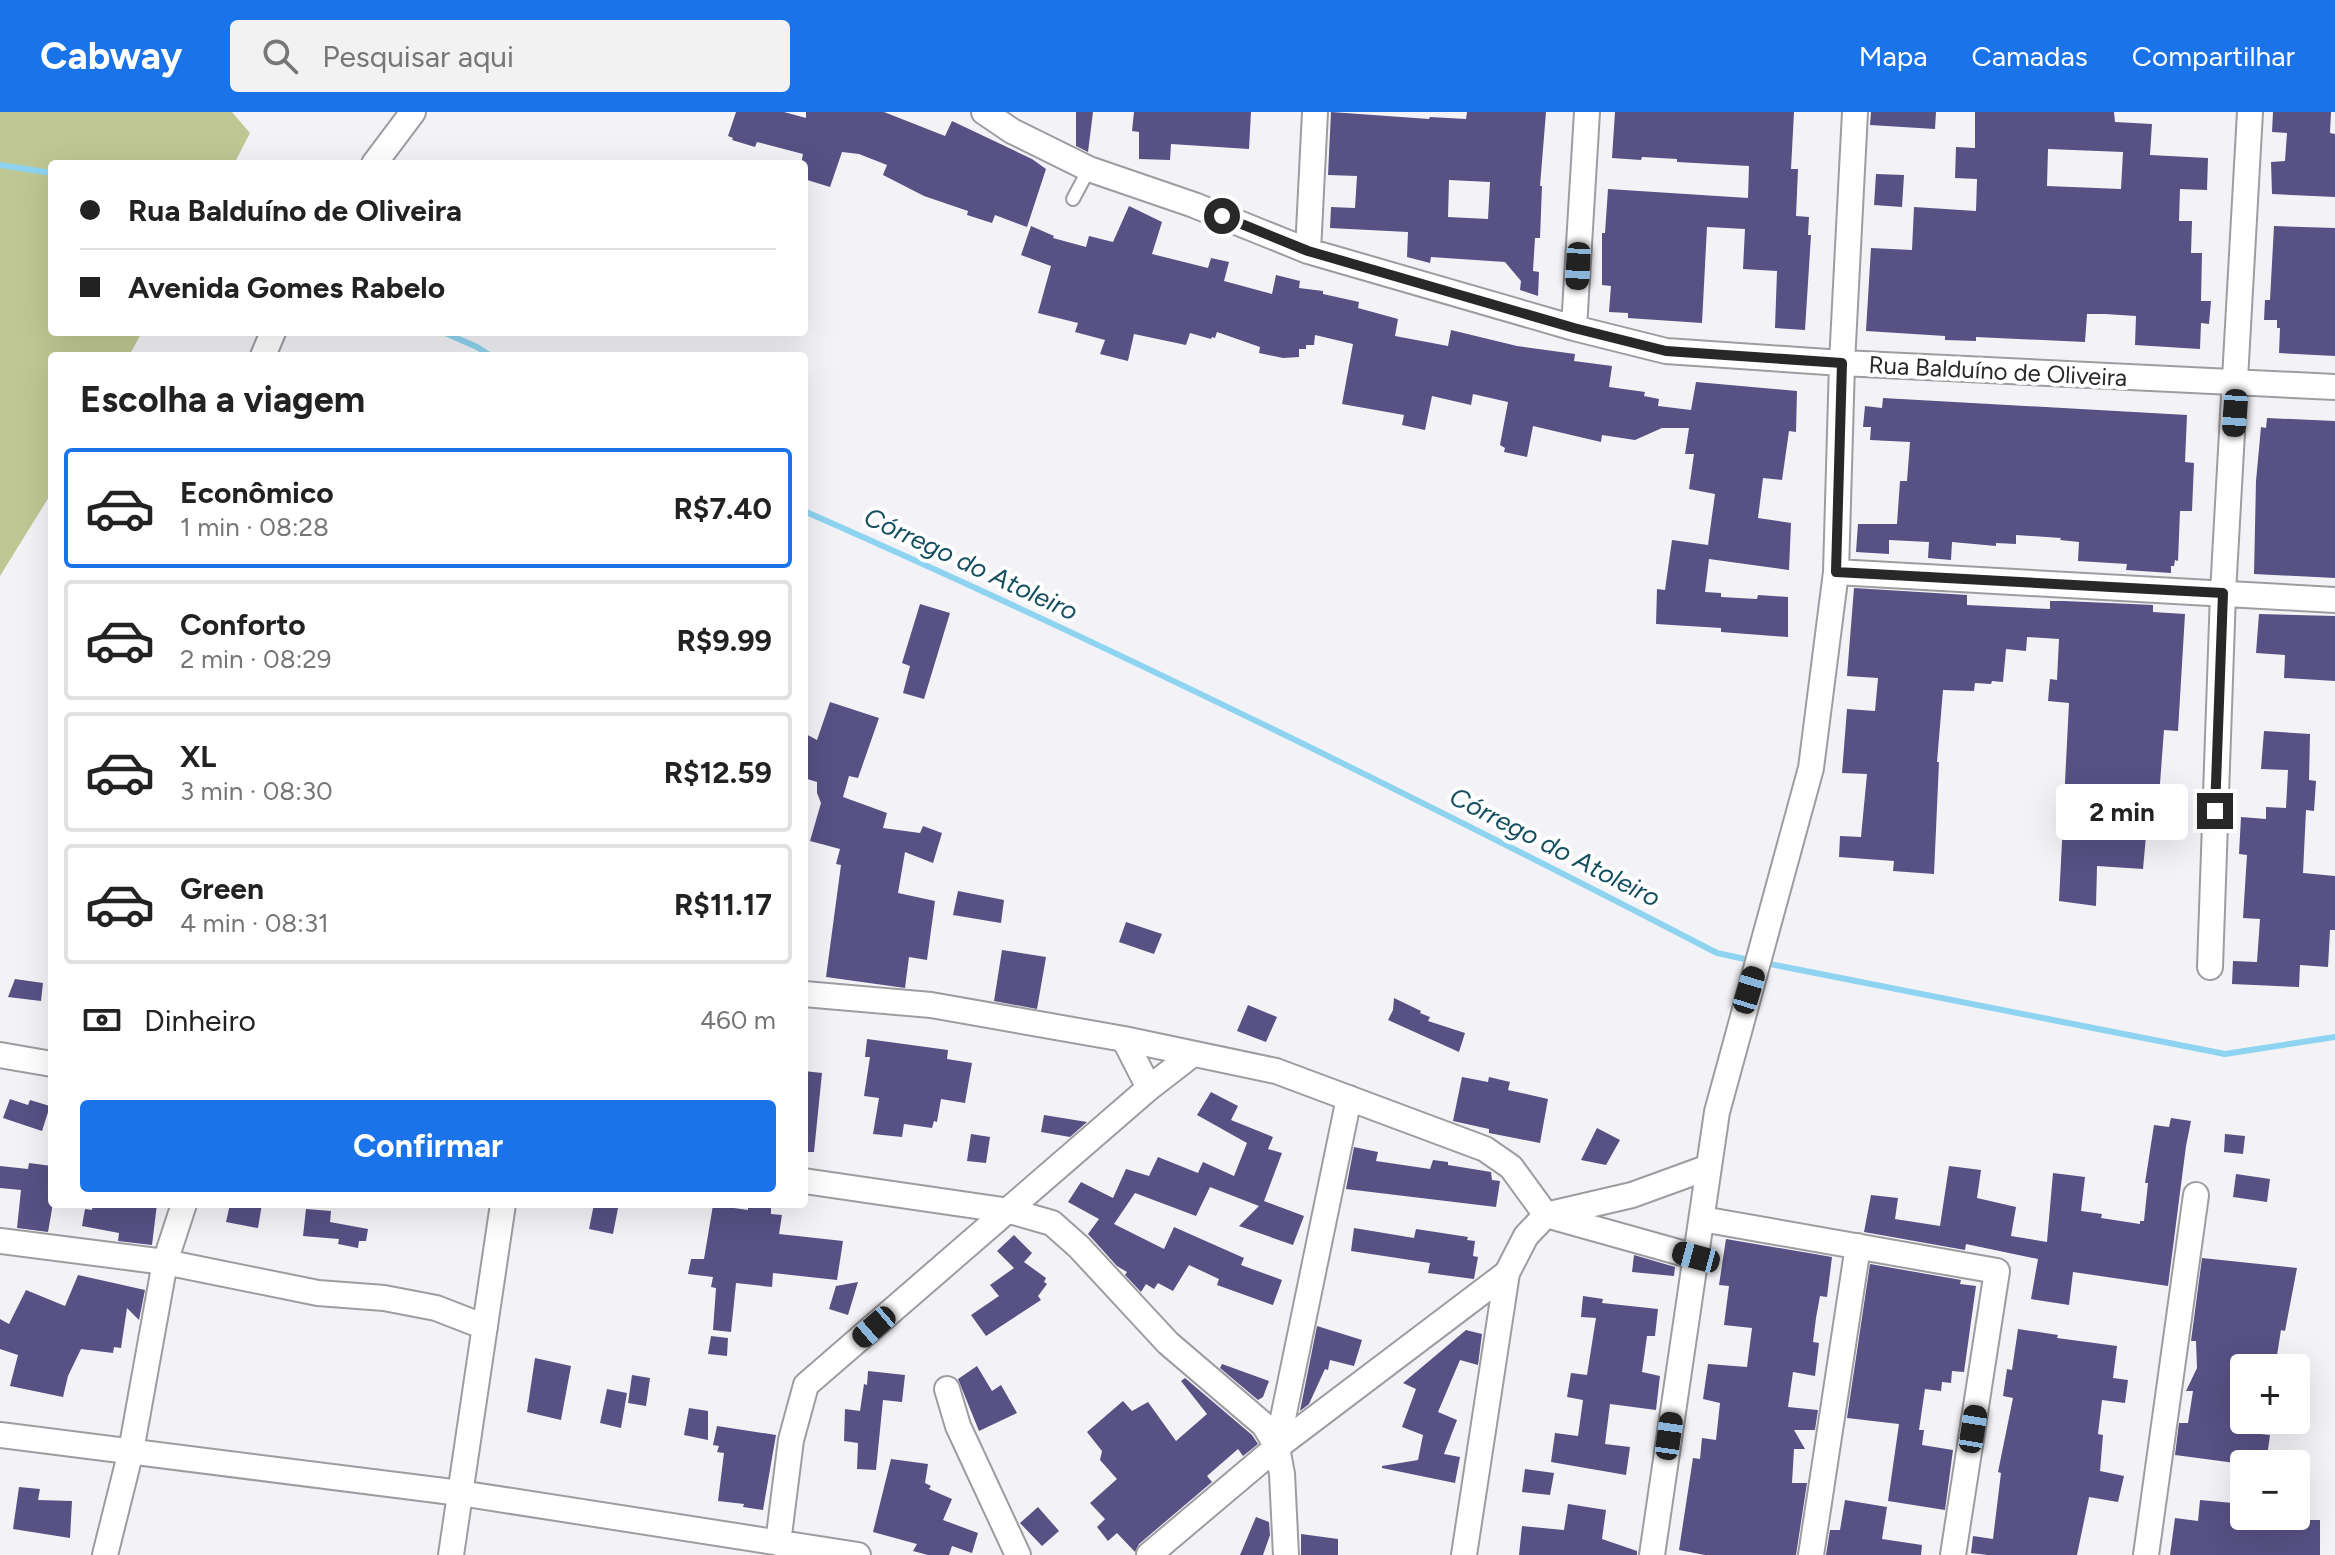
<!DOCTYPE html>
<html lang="pt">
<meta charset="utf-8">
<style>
:root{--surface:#fff;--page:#f2f2f2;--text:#222;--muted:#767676;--line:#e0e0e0;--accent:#1a73e8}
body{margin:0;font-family:Figtree,sans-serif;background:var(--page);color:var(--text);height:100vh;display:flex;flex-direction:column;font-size:30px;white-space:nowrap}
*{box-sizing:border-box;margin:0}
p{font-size:26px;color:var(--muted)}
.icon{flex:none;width:44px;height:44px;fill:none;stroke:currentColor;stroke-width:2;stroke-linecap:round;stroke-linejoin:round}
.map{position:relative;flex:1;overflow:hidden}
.panel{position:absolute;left:48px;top:240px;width:760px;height:856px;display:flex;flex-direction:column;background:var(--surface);border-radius:8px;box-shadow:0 8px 32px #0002}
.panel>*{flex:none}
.guide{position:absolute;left:48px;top:48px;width:760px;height:176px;border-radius:8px;box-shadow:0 8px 32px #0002;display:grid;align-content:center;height:176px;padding:0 32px;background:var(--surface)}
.tools{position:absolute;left:2230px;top:1242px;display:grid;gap:16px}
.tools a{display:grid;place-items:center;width:80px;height:80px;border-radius:8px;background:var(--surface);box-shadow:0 8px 32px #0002;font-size:40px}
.end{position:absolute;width:36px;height:36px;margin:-18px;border:10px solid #282829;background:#fff;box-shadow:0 0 0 4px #fff}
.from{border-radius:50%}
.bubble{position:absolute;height:56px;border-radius:8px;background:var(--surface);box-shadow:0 8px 32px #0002;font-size:26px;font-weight:700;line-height:56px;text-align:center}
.car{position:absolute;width:24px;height:48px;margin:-24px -12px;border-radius:10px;box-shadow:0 0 6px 2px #0007;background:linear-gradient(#222 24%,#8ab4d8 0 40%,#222 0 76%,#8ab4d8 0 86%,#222 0)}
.guide b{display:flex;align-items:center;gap:28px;height:76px;font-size:30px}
.guide b+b{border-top:2px solid var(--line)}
.guide i{width:20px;height:20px;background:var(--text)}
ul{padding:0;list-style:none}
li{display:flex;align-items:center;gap:24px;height:120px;margin:0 16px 12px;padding:0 16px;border:4px solid var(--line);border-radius:8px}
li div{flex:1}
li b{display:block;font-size:30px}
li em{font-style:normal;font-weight:700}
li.active{border-color:var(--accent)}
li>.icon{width:72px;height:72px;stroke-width:1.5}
h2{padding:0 32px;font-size:36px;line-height:96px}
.pay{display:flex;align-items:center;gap:20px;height:88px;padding:0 32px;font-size:30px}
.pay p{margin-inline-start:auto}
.cta{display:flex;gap:16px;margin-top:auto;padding:16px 32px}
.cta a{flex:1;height:92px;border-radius:8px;background:var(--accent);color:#fff;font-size:32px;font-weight:700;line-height:92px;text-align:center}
header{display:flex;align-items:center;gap:48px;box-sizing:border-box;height:112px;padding:0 40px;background:var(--accent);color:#fff}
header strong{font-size:38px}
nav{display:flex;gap:44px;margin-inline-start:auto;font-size:28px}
.search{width:560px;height:72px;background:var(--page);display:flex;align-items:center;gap:20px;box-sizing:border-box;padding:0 28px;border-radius:8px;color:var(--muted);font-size:30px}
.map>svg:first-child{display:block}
.green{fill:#bfc894}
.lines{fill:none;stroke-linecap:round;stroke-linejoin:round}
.stream{stroke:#8ed4f0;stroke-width:6}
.building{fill:#575184;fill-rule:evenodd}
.service-casing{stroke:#9d9ca0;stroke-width:16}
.minor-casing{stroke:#9d9ca0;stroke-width:28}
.service{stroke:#fff;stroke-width:12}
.minor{stroke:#fff;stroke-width:24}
.route{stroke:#282829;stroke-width:10}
.labels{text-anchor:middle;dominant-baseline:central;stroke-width:8;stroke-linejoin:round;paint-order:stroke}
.street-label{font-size:24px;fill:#282829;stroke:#fff}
.water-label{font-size:26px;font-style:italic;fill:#134e61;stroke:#fff}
</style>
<header>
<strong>Cabway</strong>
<div class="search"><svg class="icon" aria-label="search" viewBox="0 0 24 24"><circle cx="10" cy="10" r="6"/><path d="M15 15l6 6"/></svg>Pesquisar aqui</div>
<nav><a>Mapa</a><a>Camadas</a><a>Compartilhar</a></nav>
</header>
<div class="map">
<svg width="2335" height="1443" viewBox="0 0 2335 1443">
<rect width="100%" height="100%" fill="#f3f3f7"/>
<!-- green -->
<path class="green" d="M0,0H232L250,21L234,52H52V220H142L129,244H52V380L0,464Z"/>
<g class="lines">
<!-- stream -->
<path class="stream" d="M0,53L52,61
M443,220L477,235L491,244
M804,399C1114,535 1417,686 1717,841L1754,849
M1765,851L2225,942L2335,925"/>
</g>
<!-- building -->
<path class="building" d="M736,0H784L806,6V0H884L945,24L952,9L1032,47L1046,57L1027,115L995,103L992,111L967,103L968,99L924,84L883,63L887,53L859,42L842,40L830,75L804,67V52H801L803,42L757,30L755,35L732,28L733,26L728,24Z
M1076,0H1093L1088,40L1076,34Z
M1134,0H1251L1249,37L1171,32L1170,48L1139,47V20L1132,19Z
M1331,0L1429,7L1430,5L1466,7L1467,0H1546L1540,74H1542L1540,126H1535L1533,159L1539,160L1538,184L1520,178L1521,169L1505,150L1431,145L1430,151L1407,145L1408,120L1330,116L1331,95L1355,96L1357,64L1328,63ZM1449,68L1490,70L1488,107L1448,105Z
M1615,0H1794L1791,57H1798L1796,104L1809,105L1808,123H1811L1805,218L1775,216L1777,159L1743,157L1745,117L1707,115L1702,211L1628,206V201L1609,200L1611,174L1602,173V121H1605L1608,77L1748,86L1749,54L1677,50V47L1642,45L1641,48L1612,46Z
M1871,0H1936L1935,17L1870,13Z
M1975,0H2114L2115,10L2152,12L2150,43L2208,46L2207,78L2180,77L2179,109H2192L2191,141H2202L2201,189H2211L2209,212L2201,211L2200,237L2135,233L2136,204L2105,202H2087L2085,230L1976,225V229L1945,228V224L1866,219L1871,136L1912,138L1914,95L1976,99L1977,67L1955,66L1956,35L1975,36ZM2048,37L2123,40L2121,77L2047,74Z
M2273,0H2331L2330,21L2335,22V85L2272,82L2271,50L2285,49L2287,21L2272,20Z
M1876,62L1904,63L1902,95L1874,93Z
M1129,94L1162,110L1152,142L1208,156L1211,146L1229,150L1224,169L1272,182L1276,163L1300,169L1299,176L1323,179V182L1359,190L1358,196L1398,207L1395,224L1448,234L1451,218L1517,234L1575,242L1574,249L1612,254L1609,275L1645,280L1644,284L1659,287L1658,294L1691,298L1696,270L1797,279L1796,320L1789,319L1782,368L1763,366L1758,406L1791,411L1789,458L1709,447L1705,480L1721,481V485L1757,487L1758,483L1788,485V525L1721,520V516L1656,512L1657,477L1665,478L1672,428L1708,433L1715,382L1689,377L1694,342H1685L1689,316H1662L1635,328L1602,323L1601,330L1533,314L1527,345L1504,340L1505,336L1500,333L1508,290L1473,282L1471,293L1432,284L1425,318L1402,313L1404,303L1342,292L1353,232L1315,223L1314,233H1306V237H1299V245L1283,246L1259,241L1260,235L1217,220L1215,226L1212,225L1211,227L1190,221L1186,233L1134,222L1128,249L1100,242L1105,228L1075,220L1078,211L1038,201L1051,154L1021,143L1031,114L1054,124L1053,126L1086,135L1089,124L1113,130Z
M2274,114L2335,116V244L2279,241L2280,216H2277V208H2264L2265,188H2270Z
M1883,286L2187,303L2185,350L2194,351L2192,399H2180L2178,449L2175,448L2174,454H2171V461L2126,458L2127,452L2078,449L2079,430L2060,428L2061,426L2016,423V432L1996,431V434L1952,430L1951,448L1928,446L1929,430L1889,428V442L1856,440L1858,412H1897L1900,369H1907L1910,330L1870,328L1871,315H1863L1865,294L1882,296Z
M2267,306L2335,309V466L2254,462L2256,369L2261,315L2266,316Z
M1854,476L1967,483V493L2050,497V489H2064L2153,493V500L2185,502L2178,619L2164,618L2156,725L2146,724L2143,757L2097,754L2096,794L2059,789L2069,591L2048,589L2050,567L2057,568L2059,527L2027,525L2026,539L2006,537L2003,570L1992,569L1991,572L1975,571L1974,579L1943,578L1937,650H1939L1934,762L1893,759L1894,749L1839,745L1840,724L1861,725L1867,662L1842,661L1847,597L1875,599L1878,566L1847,564Z
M920,492L950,501L924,587L903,581L910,554L902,551Z
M2259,502L2335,504V569L2284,566L2285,543L2256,541Z
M830,590L879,606L858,666L849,664L843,685L887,701L883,716L920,721L923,714L942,721L933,751L905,740L898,781L935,789L927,848L909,845L905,876L826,865L841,753L836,752L840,737L810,729L821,691L817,681V670L804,666V621L817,628Z
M2264,619L2310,622L2309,668L2316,669L2314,699L2306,698L2303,761L2335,764V818H2330L2328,855L2300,853L2299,875L2232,872L2233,849L2257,850L2260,807L2243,806L2247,743L2239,742L2241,705L2266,707V695L2286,696L2288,658L2261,657Z
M958,779L1004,788L1001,811L953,803Z
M1126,810L1162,822L1154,842L1119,830Z
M1002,838L1046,845L1037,897L994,889Z
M15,867L43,871L41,889L8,885Z
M1394,886L1421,899L1420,901L1430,905L1428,909L1465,921L1459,940L1388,908L1393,898Z
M1248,893L1277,905L1266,930L1237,919Z
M867,927L948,938L947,947L972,951L965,991L941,987L937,1010L934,1009L932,1016L904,1012L902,1025L873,1022L879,986L864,984L870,945H865Z
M804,959L822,961L814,1040H804Z
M1462,965L1488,970L1489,965L1510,970L1508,978L1548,987L1540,1031L1489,1021V1017L1453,1009Z
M1211,980L1238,994L1231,1008L1273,1025L1268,1037L1282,1041L1264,1089L1304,1104L1293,1133L1239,1114L1259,1094L1210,1075L1196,1104L1135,1081L1114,1112L1164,1137L1174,1115L1244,1146L1241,1153L1282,1168L1273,1193L1217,1173L1219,1167L1189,1153L1173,1179L1158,1171L1154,1177L1146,1172L1141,1180L1125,1163L1127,1160L1117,1154L1088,1122L1099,1107L1068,1090L1081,1070L1113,1086L1126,1057L1149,1064L1158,1045L1198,1061L1203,1050L1234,1064L1247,1031L1197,1003Z
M10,987L28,993L30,988L50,994L42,1019L3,1006Z
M1044,1003L1087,1010L1070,1025L1041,1020Z
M2171,1006L2191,1009L2186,1034L2168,1174L2073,1160L2069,1193L2031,1187L2038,1147L1966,1132L1965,1138L1864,1120L1871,1083L1898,1086L1895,1107L1940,1114L1949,1054L1981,1058L1977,1086L2016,1095L2011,1124L2047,1130L2053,1061L2085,1065L2081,1099L2102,1102L2101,1106L2140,1112V1109H2144L2148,1071H2145L2154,1013L2169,1015Z
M1597,1016L1620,1028L1606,1053L1581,1048Z
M971,1022L990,1025L986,1051L967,1049Z
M2225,1022L2245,1024L2243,1042L2224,1040Z
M1354,1035L1378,1040L1376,1049L1430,1057L1433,1048L1448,1050V1053L1491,1060L1492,1068L1500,1069L1496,1095L1346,1077Z
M29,1051L52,1054V1097L48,1120L17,1116L21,1078L0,1076V1054L28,1057Z
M2236,1062L2270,1067L2267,1090L2233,1085Z
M93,1092H157L152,1133L118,1129L119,1121L82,1114L85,1097L92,1098Z
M230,1092H262L258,1116L226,1110Z
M594,1092L618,1096L613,1122L589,1117Z
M713,1093L748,1098V1094L771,1096V1102L782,1103L779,1122L843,1129L837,1168L773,1161L772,1175L736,1171L731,1220L713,1218L716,1176L711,1175L713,1165L688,1162L691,1147H704Z
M306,1097L331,1099L330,1110L368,1117L366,1129H359L358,1136L338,1132L339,1127L303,1124Z
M1354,1116L1414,1126L1416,1117L1468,1125L1467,1128L1475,1129L1473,1144L1478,1145L1474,1167L1428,1161L1430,1151L1351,1139Z
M1014,1123L1032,1141L1024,1150L1046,1166L1044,1170L1047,1172L1038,1184L1041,1188L986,1224L971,1203L999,1184L990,1173L1014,1156L997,1139Z
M1726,1127L1832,1145L1827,1185L1820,1184L1816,1206L1813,1230L1819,1231L1815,1264L1793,1260L1788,1295L1818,1298L1815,1318H1794L1805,1337H1794L1792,1371H1807L1796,1443H1705L1679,1438L1693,1346L1700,1347L1702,1326L1716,1328L1720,1291L1703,1287L1708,1252L1747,1255L1752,1216L1724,1213L1729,1174L1719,1173Z
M1634,1143L1675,1155L1674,1164L1632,1160Z
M2202,1146L2297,1156L2285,1219L2281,1218L2275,1256H2240V1290L2244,1292V1308H2254L2252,1321L2270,1323L2266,1352H2243L2175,1343L2179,1311H2188L2193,1279H2186L2197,1256L2196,1229H2191Z
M1870,1152L1961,1168L1960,1172L1976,1174L1964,1260L1952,1259L1951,1271L1942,1270L1941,1279L1925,1277L1919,1318H1924L1922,1333L1953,1338L1945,1398L1888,1389L1899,1312L1847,1306Z
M78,1163L145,1178L139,1208L127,1196L121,1236L114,1235L113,1241L81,1237L68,1264L63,1285L10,1274L18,1243L0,1237V1207L9,1212L26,1178L65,1194Z
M858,1170L848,1203L829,1197L836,1174Z
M1583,1184L1603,1187L1602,1191L1658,1197L1655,1224H1647L1642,1260L1660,1264L1656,1298L1610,1292L1605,1332L1630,1335L1626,1363L1551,1350L1555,1321L1578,1324L1583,1288L1567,1285L1571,1261L1587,1263L1596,1206L1581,1205Z
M1317,1214L1362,1228L1354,1254L1330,1248L1328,1258L1325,1257L1309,1292L1300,1299Z
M2018,1217L2058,1223L2057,1226L2117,1234L2113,1266L2128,1268L2125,1291L2102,1288L2098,1322L2103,1323L2100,1359L2124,1364L2118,1390L2089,1385L2077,1443H1988L1971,1441L1973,1424L1993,1427L2001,1361L1998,1360L2013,1286L2003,1284L2007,1257L2012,1258Z
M1466,1218L1482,1222L1478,1253L1460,1248L1438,1300L1457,1308L1444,1342L1460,1345L1455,1371L1382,1356V1354L1418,1348L1423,1323L1402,1315L1416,1277L1403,1271Z
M711,1224L728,1226L727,1244L708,1242Z
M535,1246L571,1254L561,1308L527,1300Z
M1222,1252L1269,1269L1263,1285L1258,1288L1220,1256Z
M977,1254L992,1279L1001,1273L1017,1301L979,1319L958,1267Z
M868,1259L905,1263L902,1290L883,1288L876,1358L857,1357L858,1331L844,1329L845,1297L860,1299L864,1272L867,1273Z
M632,1263L650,1266L646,1294L628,1291Z
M1185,1266L1252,1323L1258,1332L1243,1344L1238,1337L1207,1364L1212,1370L1139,1432L1135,1440L1117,1421L1108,1429L1097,1415L1105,1407L1090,1391L1117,1367L1100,1348L1102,1339L1087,1320L1123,1289L1132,1299L1148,1290L1176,1329L1207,1302L1181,1269Z
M607,1277L627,1281L621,1316L600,1311Z
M689,1296L708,1299V1328L684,1323Z
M717,1314L776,1323L763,1398L743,1395L744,1392L718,1389L724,1341L717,1340L719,1334L713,1333Z
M891,1347L928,1352L925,1371L931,1374L929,1377L952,1387L943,1408L978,1421L972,1441L952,1434L949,1443H928L913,1439L917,1432L873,1420Z
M1525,1357L1554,1361L1550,1383L1522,1380Z
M19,1375L40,1377L38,1388L72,1389L70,1426L13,1417Z
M1845,1388L1887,1395L1882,1427L1922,1433L1921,1443H1826L1830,1418H1840Z
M2200,1388L2244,1392V1404H2274V1408H2320V1443H2170L2175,1406L2198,1409Z
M1568,1392L1606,1398L1602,1427L1637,1439V1443H1519L1522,1414L1564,1418Z
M1038,1395L1059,1419L1042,1434L1020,1411Z
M1256,1405L1269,1410L1270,1423L1263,1443H1240Z
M1301,1422L1338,1427V1443H1301Z"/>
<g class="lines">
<!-- service casing -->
<g class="service-casing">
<path id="service" d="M1073,87L1089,57"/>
</g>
<!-- minor casing -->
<g class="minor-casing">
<path id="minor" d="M984,0L1012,19L1089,57L1194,93L1308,139L1574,216L1666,239L1842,251L2335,275
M374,52L413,0
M1308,139L1315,0
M1574,216L1587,0
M263,244L273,220
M1836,460L2335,488
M2210,855L2223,481L2250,0
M804,882L931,893L1124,927L1276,959L1485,1037L1511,1055L1546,1103L1696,1145
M1124,927L1149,976
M0,943L52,952
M804,1069L1010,1099L1052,1111L1079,1135L1168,1231L1264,1313L1277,1335L1282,1362L1286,1443
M1702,1107L1997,1159L1953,1443
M0,1129L165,1150L318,1181L384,1186L436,1196L485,1215
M947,1277L958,1314L1018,1443
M0,1323L460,1381L858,1443
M1277,1335L1349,986
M778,1431L791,1328L806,1273L1149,976L1193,942
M105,1443L131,1339L165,1150L184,1092
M451,1443L503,1092
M1149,1443L1277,1335L1507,1161L1526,1124L1546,1103L1632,1083L1709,1055
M1464,1443L1507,1161
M1652,1443L1717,1000L1811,656L1836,460L1842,251L1855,0
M1811,1443L1858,1134
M2146,1443L2196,1083"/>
</g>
<!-- service -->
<use href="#service" class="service"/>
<!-- minor -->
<use href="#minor" class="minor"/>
</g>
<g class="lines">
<!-- route -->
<path class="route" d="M1222,104L1308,139L1574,216L1666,239L1842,251L1836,460L2223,481L2215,699"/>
</g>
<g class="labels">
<!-- street labels -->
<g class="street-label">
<text transform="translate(1998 259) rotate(3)">Rua Balduíno de Oliveira</text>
</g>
<!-- water labels -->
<g class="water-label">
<text transform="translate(971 452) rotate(25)">Córrego do Atoleiro</text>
<text transform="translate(1555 735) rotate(27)">Córrego do Atoleiro</text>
</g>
</g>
</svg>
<div class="tools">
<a>+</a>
<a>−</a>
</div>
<i class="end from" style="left:1222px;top:104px"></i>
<i class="end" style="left:2215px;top:699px"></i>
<div class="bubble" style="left:2056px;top:672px;width:132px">2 min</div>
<i class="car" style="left:1578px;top:154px;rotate:183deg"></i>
<i class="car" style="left:2235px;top:301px;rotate:184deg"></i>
<i class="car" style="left:1749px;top:878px;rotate:17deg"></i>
<i class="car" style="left:1696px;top:1145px;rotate:285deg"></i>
<i class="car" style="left:874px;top:1215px;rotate:229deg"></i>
<i class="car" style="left:1973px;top:1317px;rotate:9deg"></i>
<i class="car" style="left:1669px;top:1324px;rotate:8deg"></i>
<div class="guide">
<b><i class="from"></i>Rua Balduíno de Oliveira</b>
<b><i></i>Avenida Gomes Rabelo</b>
</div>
<section class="panel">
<h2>Escolha a viagem</h2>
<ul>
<li class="active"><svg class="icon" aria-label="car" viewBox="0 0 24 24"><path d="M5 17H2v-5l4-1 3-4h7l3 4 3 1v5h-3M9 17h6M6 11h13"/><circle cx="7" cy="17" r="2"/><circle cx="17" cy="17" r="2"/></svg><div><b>Econômico</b><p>1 min · 08:28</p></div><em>R$7.40</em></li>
<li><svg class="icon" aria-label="car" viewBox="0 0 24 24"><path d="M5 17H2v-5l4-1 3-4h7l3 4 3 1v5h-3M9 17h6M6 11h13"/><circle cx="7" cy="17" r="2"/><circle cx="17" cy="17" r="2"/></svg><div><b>Conforto</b><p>2 min · 08:29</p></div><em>R$9.99</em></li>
<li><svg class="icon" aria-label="car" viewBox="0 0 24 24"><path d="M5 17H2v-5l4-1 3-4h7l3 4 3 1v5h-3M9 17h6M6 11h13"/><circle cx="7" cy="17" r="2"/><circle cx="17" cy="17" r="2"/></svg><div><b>XL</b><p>3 min · 08:30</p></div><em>R$12.59</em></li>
<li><svg class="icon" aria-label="car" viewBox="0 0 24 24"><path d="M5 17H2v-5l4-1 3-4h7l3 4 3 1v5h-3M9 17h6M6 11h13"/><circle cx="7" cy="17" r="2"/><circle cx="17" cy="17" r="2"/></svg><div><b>Green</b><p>4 min · 08:31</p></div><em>R$11.17</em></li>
</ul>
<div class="pay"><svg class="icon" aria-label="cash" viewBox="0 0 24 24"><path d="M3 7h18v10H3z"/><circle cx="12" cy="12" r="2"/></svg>Dinheiro<p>460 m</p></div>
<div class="cta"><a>Confirmar</a></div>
</section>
</div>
